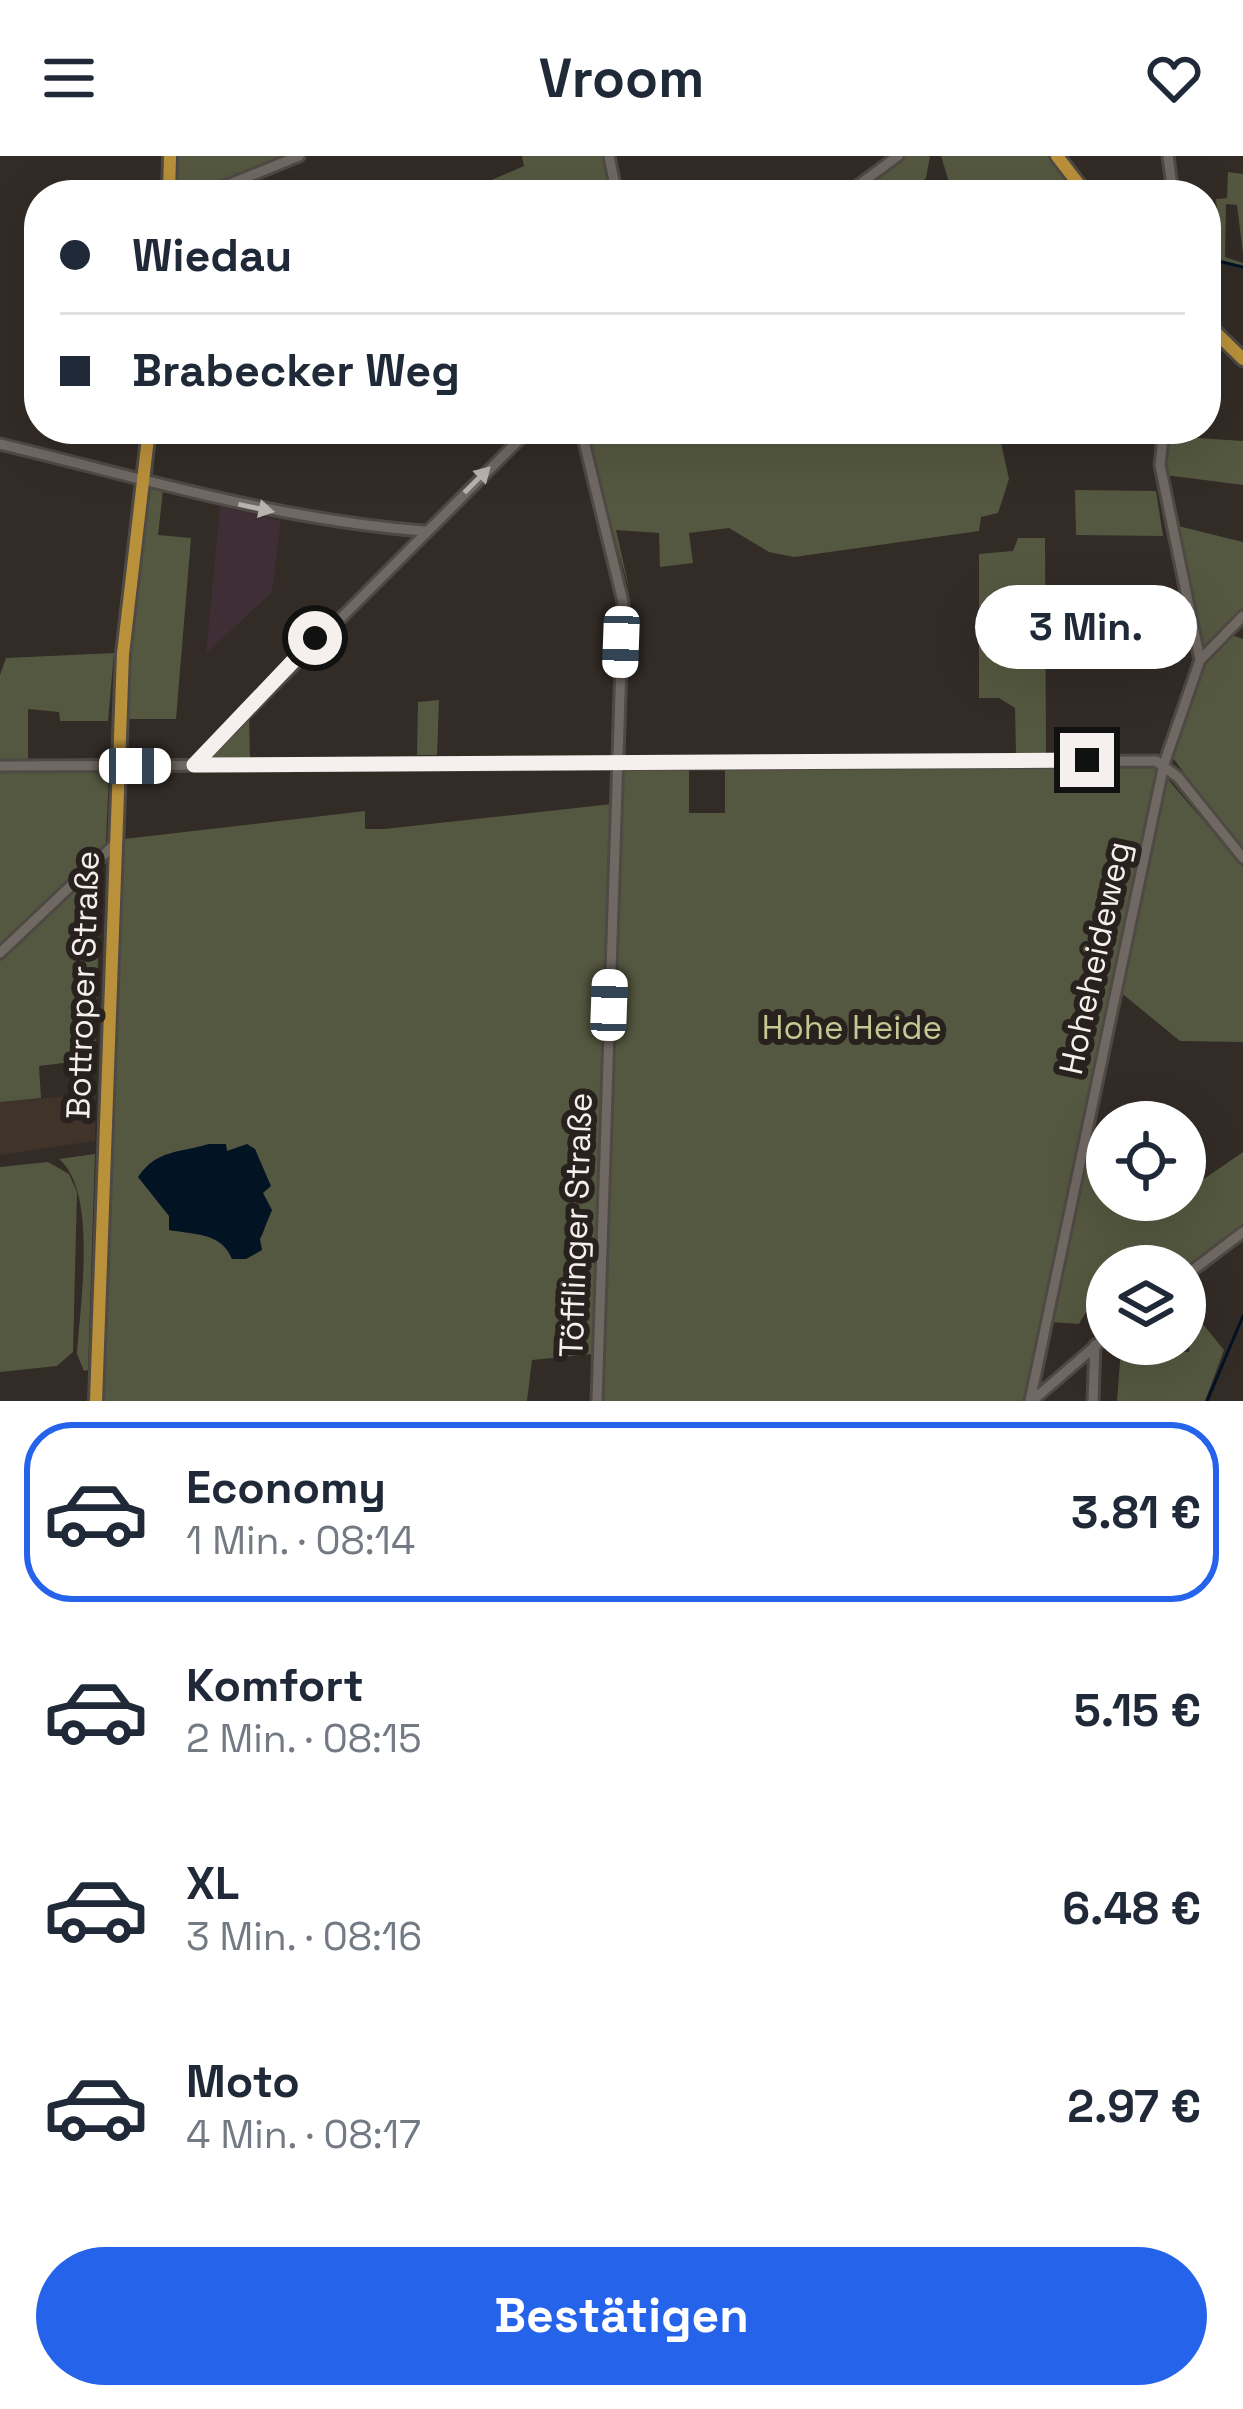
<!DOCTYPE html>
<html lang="de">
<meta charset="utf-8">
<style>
:root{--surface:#fff;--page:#f2f2f3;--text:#1f2937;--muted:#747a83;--line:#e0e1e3;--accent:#2563eb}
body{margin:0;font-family:"Space Grotesk",sans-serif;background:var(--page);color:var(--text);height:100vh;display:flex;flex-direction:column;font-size:45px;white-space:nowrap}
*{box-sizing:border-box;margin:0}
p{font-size:39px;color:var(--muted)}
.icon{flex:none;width:66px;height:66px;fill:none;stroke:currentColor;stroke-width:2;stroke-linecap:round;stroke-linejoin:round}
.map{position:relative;height:1245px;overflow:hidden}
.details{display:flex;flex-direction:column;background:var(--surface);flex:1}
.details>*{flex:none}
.top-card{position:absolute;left:24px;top:24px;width:1197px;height:264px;border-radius:48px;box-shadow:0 12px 48px #0002;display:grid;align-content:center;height:264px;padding:0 36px;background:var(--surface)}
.fabs{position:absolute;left:1086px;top:945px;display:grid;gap:24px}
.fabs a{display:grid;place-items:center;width:120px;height:120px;border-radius:50%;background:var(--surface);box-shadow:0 12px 48px #0002;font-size:60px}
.end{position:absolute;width:54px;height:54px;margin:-27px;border:15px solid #f5f0ed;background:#111;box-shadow:0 0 0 6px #111}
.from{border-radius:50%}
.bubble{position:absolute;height:84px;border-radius:42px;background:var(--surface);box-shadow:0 12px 48px #0002;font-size:39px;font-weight:800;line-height:84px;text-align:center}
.car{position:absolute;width:36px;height:72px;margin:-36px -18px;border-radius:15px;box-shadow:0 0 9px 3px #0007;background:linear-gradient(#fff 24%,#345 0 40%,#fff 0 76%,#345 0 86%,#fff 0)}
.top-card b{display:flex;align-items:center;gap:42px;height:114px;font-size:45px}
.top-card b+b{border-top:3px solid var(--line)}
.top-card i{width:30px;height:30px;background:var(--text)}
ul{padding:21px 0 0;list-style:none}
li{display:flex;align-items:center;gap:36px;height:180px;margin:0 24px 18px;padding:0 12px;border:6px solid transparent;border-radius:48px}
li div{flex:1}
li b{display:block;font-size:45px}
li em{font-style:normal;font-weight:800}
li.active{border-color:var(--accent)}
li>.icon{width:108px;height:108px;stroke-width:1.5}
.action{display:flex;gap:24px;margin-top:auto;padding:24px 36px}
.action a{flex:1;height:138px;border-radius:72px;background:var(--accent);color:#fff;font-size:48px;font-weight:800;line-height:138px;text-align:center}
header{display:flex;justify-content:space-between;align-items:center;height:156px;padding:0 36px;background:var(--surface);font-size:54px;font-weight:800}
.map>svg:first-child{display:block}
.built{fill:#3f332a}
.education{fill:#402e36}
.green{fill:#555840;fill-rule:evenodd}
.water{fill:#021324}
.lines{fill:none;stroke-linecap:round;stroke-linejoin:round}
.stream{stroke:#021324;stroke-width:3}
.minor-casing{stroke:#4f4944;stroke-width:15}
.major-casing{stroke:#4f4944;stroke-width:18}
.minor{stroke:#706963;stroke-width:9}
.major{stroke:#ba913b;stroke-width:12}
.oneway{fill:#b9b3af}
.route{stroke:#f5f0ed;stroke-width:15}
.labels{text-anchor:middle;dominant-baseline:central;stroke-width:12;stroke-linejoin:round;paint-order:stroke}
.street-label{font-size:33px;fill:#f5f0ed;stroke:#28211d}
.park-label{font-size:33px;fill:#c3c992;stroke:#28211d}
</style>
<header><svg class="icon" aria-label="menu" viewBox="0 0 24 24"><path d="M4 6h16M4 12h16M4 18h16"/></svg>Vroom<svg class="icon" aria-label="heart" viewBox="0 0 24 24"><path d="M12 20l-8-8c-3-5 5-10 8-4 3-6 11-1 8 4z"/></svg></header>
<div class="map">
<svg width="1243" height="1245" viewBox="0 0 1243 1245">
<rect width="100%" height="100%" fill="#322b26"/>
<!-- built -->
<path class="built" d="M95,938V985L0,999V946Z"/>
<!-- education -->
<path class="education" d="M220,350L281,365L272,436L206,498Z"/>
<!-- green -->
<path class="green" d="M174,0H290L194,39H173Z
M522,0H604L613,39H457L524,10Z
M904,0H930L926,22L909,39H851Z
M941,0H1050L1079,39H953Z
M1228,16L1243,18V98L1237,49L1226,48L1225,101L1243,107V111L1206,103L1221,101L1216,43L1227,42Z
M584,273H998L1009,323L998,357L981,361L979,375L794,401L769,396L729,372L689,377L693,407L660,411L659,377L616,374L630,436Z
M1168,280L1243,285V329L1165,319Z
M149,332L163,334L158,379L191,382L176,563H125Z
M1075,334L1156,335L1163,380L1076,379Z
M1174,369L1243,386V456L1206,492L1200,491Z
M1018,382H1045L1046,598H1016L1015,552L999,542H979V398L1013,395Z
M630,444L623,597L629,600L980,602L625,603L621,598Z
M1231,479L1243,483V695L1170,598L1205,508Z
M114,497L108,565H60L59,556L28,553V604L0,605V519L6,502Z
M439,544L437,599H417L418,546Z
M249,555L250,603L210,604L207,597Z
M622,610L689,611V657H725V612L1159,611L1030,1245H591L592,1198L532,1204L527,1245H103L124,683L365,655V673H384L612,648L608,744H616ZM209,988C242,1003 282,1046 260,1083L228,1092L213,1081L170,1074L182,996Z
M0,611L109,618L106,687L0,793Z
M1165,620L1243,711V886L1180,885L1119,835Z
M101,706L95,903L39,910L41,942L0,946V805Z
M1103,986L1107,1044H1185V1036L1243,996V1068L1185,1112L1107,1110V1152L1092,1162L1086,1156L1079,1168L1051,1166L1084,995Z
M95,998L88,1214L84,1215L77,1198C80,1148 98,1036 59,1003Z
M48,1006L69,1018L77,1036L73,1196L57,1210L0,1216V1011Z
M1193,1156L1224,1194L1205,1245H1117L1121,1193L1189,1196Z"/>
<!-- water -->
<path class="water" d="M209,988H226L227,995L247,988L255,993L271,1030L263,1037L272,1054L260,1083L262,1094L246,1103H232C222,1077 194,1078 169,1074V1060L138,1021C157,993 180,997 209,988Z"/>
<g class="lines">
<!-- stream -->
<path class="stream" d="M1206,102L1243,111
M1207,1245L1243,1160"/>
<!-- minor casing -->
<g class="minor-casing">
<path id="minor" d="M609,0L617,39
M1168,0L1173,39
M203,39L299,0
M845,39L898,0
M581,273L623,446L597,1245
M1164,273L1160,309L1200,504
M0,288C142,322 278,364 424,375
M194,609L530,273
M0,610L1156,605L1178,621L1243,702
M0,797L115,688
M1185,1120L1243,1076
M1030,1245L1164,608L1200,504L1243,460
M1032,1245L1107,1180
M1093,1245L1095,1189"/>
</g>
<!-- major casing -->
<g class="major-casing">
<path id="major" d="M1057,0L1087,39
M169,39L170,0
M1206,167L1243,203
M96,1245L123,498L149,273"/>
</g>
<!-- minor -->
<use href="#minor" class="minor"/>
<!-- major -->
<use href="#major" class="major"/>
</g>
<!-- one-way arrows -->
<defs><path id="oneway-solid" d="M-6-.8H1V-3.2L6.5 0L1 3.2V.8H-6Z" transform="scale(3)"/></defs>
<g class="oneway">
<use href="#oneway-solid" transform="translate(477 324) rotate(-45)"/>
<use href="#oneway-solid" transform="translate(256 352) rotate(12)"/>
</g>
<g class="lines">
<!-- route -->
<path class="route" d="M315,482L194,609L1087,604"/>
</g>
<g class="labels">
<!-- street labels -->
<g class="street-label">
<text transform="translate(1095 802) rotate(-78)">Hoheheideweg</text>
<text transform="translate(83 829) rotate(-88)">Bottroper Straße</text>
<text transform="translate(576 1069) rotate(-88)">Töfflinger Straße</text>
</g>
<!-- park labels -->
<g class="park-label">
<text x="852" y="872">Hohe Heide</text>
</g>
</g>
</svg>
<div class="fabs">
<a><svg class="icon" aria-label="locate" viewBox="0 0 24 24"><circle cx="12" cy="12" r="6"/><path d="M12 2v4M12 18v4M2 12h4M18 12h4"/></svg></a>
<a><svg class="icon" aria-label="layers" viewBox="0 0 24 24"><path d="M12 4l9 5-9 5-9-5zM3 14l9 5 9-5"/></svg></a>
</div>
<i class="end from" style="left:315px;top:482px"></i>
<i class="end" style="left:1087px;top:604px"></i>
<div class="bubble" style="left:975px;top:429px;width:222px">3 Min.</div>
<i class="car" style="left:621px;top:486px;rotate:182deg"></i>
<i class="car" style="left:135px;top:610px;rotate:90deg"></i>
<i class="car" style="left:609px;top:849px;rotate:2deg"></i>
<div class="top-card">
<b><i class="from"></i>Wiedau</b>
<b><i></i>Brabecker Weg</b>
</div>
</div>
<section class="details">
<ul>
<li class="active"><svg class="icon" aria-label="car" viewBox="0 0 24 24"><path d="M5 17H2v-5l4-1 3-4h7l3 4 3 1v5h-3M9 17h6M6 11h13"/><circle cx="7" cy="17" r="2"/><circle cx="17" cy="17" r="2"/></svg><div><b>Economy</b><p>1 Min. · 08:14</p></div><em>3.81 €</em></li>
<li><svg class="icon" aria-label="car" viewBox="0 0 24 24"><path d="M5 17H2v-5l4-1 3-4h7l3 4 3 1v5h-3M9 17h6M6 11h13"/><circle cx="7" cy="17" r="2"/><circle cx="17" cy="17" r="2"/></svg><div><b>Komfort</b><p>2 Min. · 08:15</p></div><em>5.15 €</em></li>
<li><svg class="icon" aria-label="car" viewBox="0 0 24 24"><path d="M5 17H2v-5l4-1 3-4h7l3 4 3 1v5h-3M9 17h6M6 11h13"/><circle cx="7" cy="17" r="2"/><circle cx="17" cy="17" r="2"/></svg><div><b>XL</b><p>3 Min. · 08:16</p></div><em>6.48 €</em></li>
<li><svg class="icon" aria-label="car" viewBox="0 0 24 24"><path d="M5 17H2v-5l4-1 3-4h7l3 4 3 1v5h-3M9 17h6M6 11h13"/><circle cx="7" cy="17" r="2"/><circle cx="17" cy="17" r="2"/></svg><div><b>Moto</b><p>4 Min. · 08:17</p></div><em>2.97 €</em></li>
</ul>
<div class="action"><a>Bestätigen</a></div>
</section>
